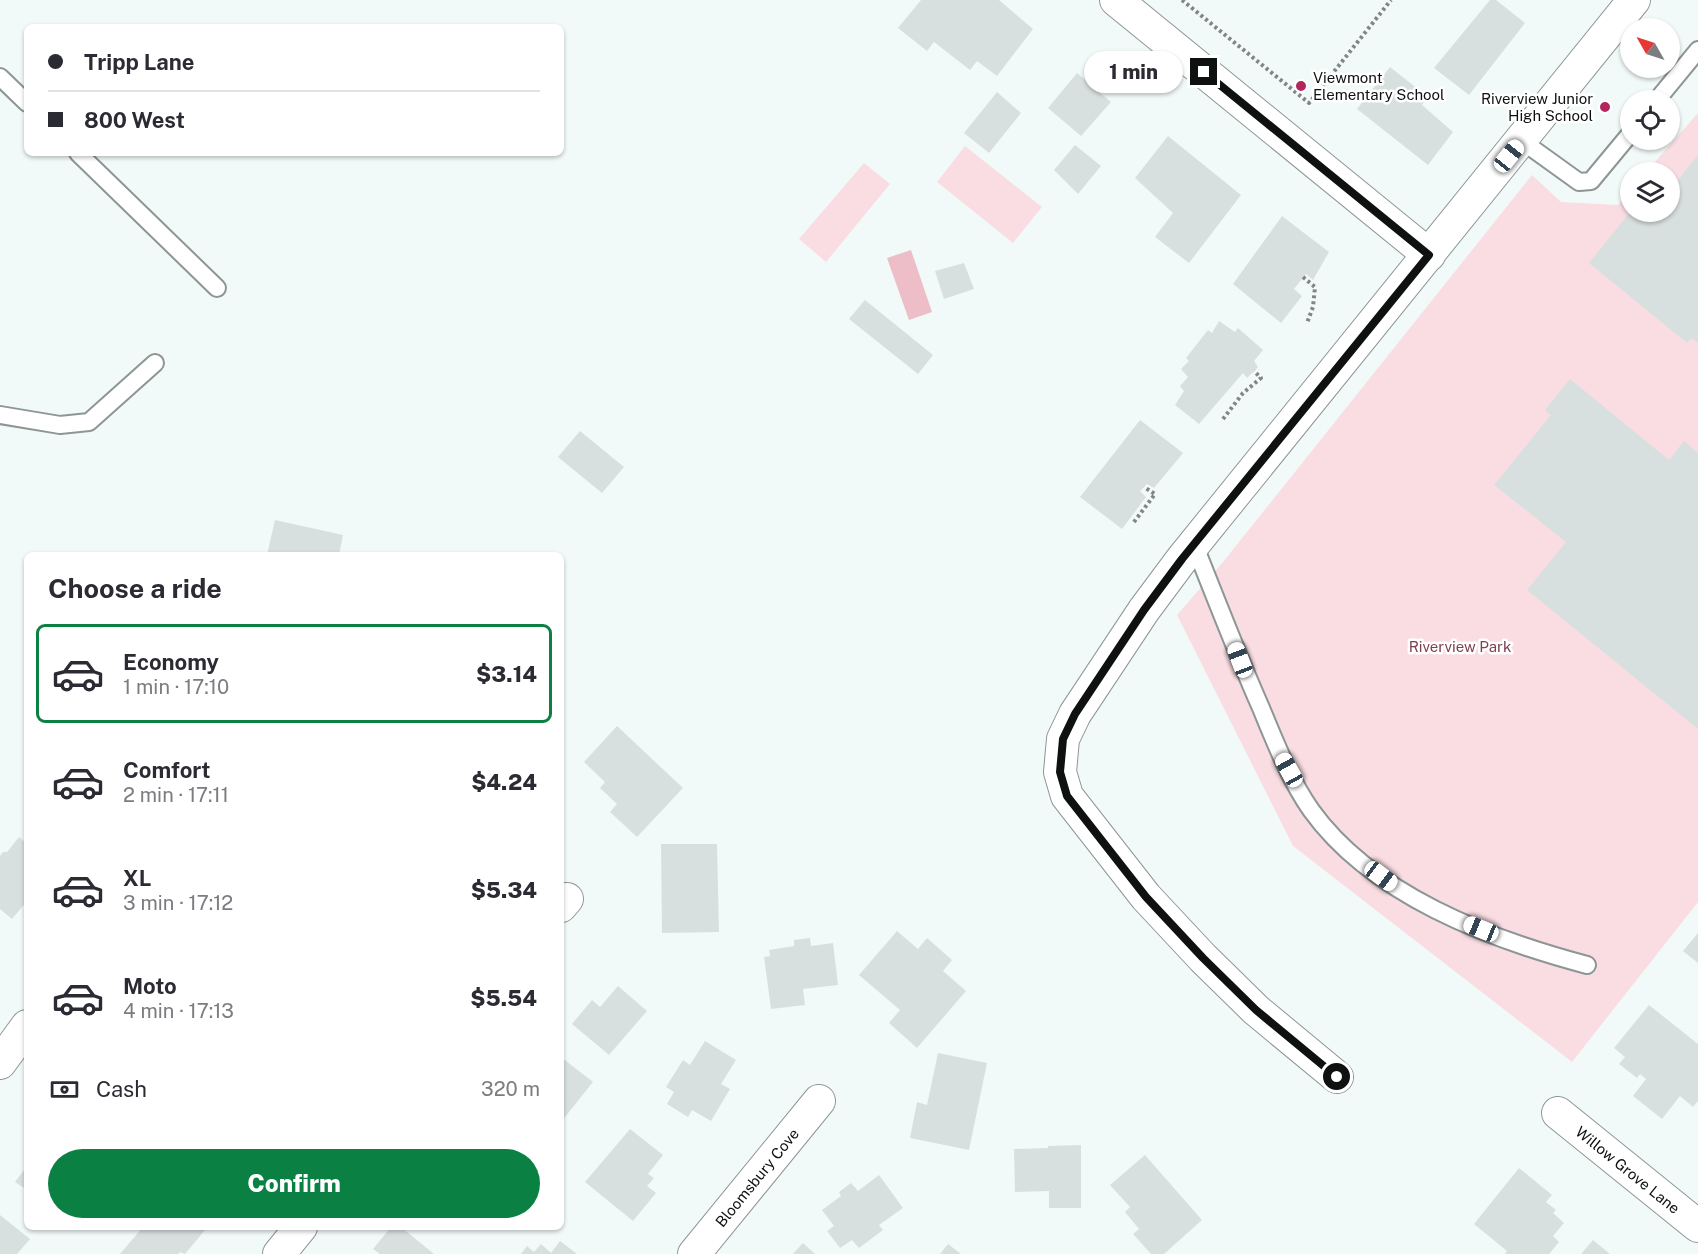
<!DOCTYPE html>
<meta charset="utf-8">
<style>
:root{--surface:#fff;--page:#f2f2f3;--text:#2b2b33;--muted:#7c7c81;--line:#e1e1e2;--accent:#0b8043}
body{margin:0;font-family:"Public Sans",sans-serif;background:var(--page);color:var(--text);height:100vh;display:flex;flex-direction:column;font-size:22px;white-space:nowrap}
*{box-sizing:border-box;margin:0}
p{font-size:20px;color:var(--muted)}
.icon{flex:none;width:33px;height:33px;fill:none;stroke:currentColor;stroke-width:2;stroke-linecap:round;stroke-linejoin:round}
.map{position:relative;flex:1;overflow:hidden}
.sheet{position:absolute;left:24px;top:552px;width:540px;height:678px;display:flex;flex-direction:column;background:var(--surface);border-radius:9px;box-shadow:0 2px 4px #0004}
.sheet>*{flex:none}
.banner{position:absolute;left:24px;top:24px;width:540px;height:132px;border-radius:9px;box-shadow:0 2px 4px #0004;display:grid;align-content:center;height:132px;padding:0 24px;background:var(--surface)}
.needle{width:39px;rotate:309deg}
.buttons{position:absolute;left:1620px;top:18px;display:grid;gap:12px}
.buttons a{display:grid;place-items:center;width:60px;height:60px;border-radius:50%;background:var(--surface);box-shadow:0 2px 4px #0004;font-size:30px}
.end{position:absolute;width:27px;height:27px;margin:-14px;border:8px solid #0e1110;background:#fff;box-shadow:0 0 0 3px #fff}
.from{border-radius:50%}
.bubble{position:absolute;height:42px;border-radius:21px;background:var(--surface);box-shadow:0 2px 4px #0004;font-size:20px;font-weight:800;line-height:42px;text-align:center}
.car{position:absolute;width:18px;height:36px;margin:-18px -9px;border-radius:8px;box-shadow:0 0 4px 2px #0007;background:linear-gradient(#fff 24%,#345 0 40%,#fff 0 76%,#345 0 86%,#fff 0)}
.banner b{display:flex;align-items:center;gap:21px;height:57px;font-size:22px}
.banner b+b{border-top:2px solid var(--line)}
.banner i{width:15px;height:15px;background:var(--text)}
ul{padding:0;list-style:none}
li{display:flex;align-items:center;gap:18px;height:99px;margin:0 12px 9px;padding:0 12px;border:3px solid transparent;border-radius:9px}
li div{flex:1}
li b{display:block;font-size:22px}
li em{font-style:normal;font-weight:800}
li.current{border-color:var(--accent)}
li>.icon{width:54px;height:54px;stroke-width:1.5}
h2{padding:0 24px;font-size:27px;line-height:72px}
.pay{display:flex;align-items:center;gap:15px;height:66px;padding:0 24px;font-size:22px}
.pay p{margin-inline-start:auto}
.action{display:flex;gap:12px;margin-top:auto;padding:12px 24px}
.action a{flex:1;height:69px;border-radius:36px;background:var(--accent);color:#fff;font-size:24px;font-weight:800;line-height:69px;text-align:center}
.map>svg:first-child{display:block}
.green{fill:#f9dde3}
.water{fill:#edbdc8}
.building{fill:#d8e0df}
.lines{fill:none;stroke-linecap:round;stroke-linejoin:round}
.lane-casing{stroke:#8e9695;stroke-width:20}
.street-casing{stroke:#8e9695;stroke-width:34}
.path{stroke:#818685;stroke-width:4;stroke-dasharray:3 3;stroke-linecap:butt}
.lane{stroke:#fff;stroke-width:16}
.street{stroke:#fff;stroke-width:32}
.route{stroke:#0e1110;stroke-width:8}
.poi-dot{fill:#b3265d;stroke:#fff;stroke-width:2}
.labels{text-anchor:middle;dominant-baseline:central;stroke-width:5;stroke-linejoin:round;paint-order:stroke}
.poi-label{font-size:15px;fill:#0e1110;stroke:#fff;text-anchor:start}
.park-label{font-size:15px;fill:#7e4152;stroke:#fff}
.street-label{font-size:15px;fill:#0e1110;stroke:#fff}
</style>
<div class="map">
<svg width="1698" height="1254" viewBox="0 0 1698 1254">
<rect width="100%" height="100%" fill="#f2faf9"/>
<!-- green -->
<path class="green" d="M1698,113V902L1572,1062L1293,846L1177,615L1223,562L1532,175L1561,202L1618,205L1630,190V212H1670V172H1646Z
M965,146L1042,207L1013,243L937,182Z
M864,163L890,184L826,262L799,239Z"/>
<!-- water -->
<path class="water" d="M911,250L932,312L909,320L887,258Z"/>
<!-- building -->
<path class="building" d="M921,0H999L1033,29L997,76L977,61L970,70L934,42L927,51L898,28Z
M1490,0H1496L1525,23L1469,95L1434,68Z
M1390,67L1428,97L1422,105L1453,132L1428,165L1357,109Z
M1077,73L1111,102L1081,136L1048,108Z
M997,92L1021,113L989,153L964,133Z
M1168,136L1241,195L1189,263L1155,237L1173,213L1135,178Z
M1075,145L1101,166L1078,194L1054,170Z
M1698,155V343L1692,338L1687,343L1589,263L1630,212H1641L1645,214L1647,212H1670V184L1675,177L1678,180Z
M1282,216L1329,252L1313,280L1306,274L1294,289L1302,296L1281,323L1233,284Z
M964,263L974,289L944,299L935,271Z
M865,300L933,355L918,374L849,319Z
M1219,321L1235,332L1238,328L1263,350L1254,361L1258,367L1247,378L1243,373L1199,424L1175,405L1184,391L1180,386L1188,377L1181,369L1189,361L1186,358L1208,330L1212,333Z
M1570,379L1669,460L1684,441L1698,453V729L1527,590L1566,542L1494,485L1551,415L1545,410Z
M1140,420L1183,453L1154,488L1147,484L1140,491L1146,497L1122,529L1080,497Z
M580,431L624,467L602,493L558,457Z
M275,520L343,535L339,555H267Z
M617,726L683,788L637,837L610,812L617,804L600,788L605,782L584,762Z
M19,837L27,844V901L12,919L0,909V856L3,852H7Z
M661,844H717L719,932L662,933Z
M897,931L918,949L927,938L952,960L943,971L966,991L917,1048L889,1023L900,1010L859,975Z
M1698,933V963L1683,951Z
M810,938L811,946L833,943L838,985L803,989L805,1005L771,1009L764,957L770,956L769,950L794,946V940Z
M618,986L647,1011L609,1055L572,1024L592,1000L600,1007Z
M1649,1005L1698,1044V1101L1693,1107L1680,1096L1662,1119L1633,1096L1646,1079L1640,1074L1637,1078L1619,1064L1625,1057L1614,1048Z
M705,1041L736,1060L721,1084L730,1089L711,1121L692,1110L688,1117L667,1104L674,1092L666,1087L683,1060L690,1065Z
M938,1053L987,1063L969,1150L910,1138L917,1102L927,1105Z
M561,1057L593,1082L561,1122Z
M630,1129L663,1155L648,1174L654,1178L647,1186L656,1193L633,1221L585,1182Z
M1081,1145V1208H1049V1191L1015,1192L1014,1149L1048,1148V1146Z
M1145,1155L1202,1220L1164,1254H1151L1133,1234L1139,1229L1125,1212L1130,1207L1110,1185Z
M27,1166V1190L15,1182Z
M1519,1168L1552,1195L1546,1202L1556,1210L1553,1213L1564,1223L1553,1236L1559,1242L1549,1254H1505L1507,1251L1474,1224Z
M879,1175L903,1208L879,1225L883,1230L859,1248L852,1240L840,1248L827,1231L834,1226L822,1210L841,1196L839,1192L851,1183L858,1191Z
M0,1215L30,1239L17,1254H0Z
M143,1227H202L205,1230L185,1254L180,1252L178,1254H120Z
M391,1227H401L434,1254H380L373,1249Z
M1593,1240L1610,1254H1581Z
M560,1241L577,1254H521L527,1246L534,1252L541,1244L551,1253Z
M803,1243L815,1254H793Z
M948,1244L961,1254H940Z"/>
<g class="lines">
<!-- lane casing -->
<g class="lane-casing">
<path id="lane" d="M0,77L27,103
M1657,100L1698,50
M1522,141L1579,182L1591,181L1630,134
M78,153L217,288
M0,415L60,425L89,422L155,363
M1194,544C1216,599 1237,654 1261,708C1275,742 1290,780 1311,810C1372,895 1489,939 1587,965"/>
</g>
<!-- street casing -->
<g class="street-casing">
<g id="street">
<path d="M1116,0L1429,255"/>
<path d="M561,906L567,899"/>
<path d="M0,1063L27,1026"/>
<path d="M1337,1077L1256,1010L1203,958L1146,897L1067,796L1060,772L1063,739L1075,714L1144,610L1182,559L1634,0"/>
<path id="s1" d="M1558,1113L1698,1226"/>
<path d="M279,1254L301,1227"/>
<path id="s2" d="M694,1254L819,1101"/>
</g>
</g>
<!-- path -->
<path class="path" d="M1182,0L1309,103L1391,0
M1303,277L1315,287L1313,307L1307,323
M1223,419L1243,393L1261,378L1254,371
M1134,522L1155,494L1144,487"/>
<!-- lane -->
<use href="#lane" class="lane"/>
<!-- street -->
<use href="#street" class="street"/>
</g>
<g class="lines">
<!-- route -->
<path class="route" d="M1204,72L1429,255L1182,559L1144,610L1075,714L1063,739L1060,772L1067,796L1146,897L1203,958L1256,1010L1337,1077"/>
</g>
<!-- markers -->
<g class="poi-dot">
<circle cx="1301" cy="86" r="6"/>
<circle cx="1605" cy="107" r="6"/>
</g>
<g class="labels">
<!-- poi labels -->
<g class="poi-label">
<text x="1313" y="77">Viewmont<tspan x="1313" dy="17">Elementary School</tspan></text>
<text x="1593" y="98" text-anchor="end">Riverview Junior<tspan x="1593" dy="17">High School</tspan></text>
</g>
<!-- park labels -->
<g class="park-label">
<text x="1460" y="646">Riverview Park</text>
</g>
<!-- street labels -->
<g class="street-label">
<text stroke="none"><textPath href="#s1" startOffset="90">Willow Grove Lane</textPath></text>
<text stroke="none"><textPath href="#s2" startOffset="99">Bloomsbury Cove</textPath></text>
</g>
</g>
</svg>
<div class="buttons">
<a><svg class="needle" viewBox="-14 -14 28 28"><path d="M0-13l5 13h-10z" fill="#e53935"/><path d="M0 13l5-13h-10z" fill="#7c7c81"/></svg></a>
<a><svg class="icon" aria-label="locate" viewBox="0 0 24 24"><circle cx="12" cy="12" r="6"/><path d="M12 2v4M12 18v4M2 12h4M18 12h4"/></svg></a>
<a><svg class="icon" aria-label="layers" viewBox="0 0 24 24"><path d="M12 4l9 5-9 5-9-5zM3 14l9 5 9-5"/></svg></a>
</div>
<i class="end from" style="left:1337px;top:1077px"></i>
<i class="end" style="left:1204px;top:72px"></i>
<div class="bubble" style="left:1084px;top:51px;width:99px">1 min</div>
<i class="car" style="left:1509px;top:156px;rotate:39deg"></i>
<i class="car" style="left:1240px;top:660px;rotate:339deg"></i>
<i class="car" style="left:1289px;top:770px;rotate:331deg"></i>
<i class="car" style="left:1381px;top:876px;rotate:127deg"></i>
<i class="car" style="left:1481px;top:929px;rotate:292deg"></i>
<div class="banner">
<b><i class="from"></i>Tripp Lane</b>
<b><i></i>800 West</b>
</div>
<section class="sheet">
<h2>Choose a ride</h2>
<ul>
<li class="current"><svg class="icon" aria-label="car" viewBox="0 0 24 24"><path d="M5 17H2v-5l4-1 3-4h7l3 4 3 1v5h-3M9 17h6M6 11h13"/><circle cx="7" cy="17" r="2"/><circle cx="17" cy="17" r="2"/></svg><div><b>Economy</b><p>1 min · 17:10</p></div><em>$3.14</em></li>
<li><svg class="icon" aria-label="car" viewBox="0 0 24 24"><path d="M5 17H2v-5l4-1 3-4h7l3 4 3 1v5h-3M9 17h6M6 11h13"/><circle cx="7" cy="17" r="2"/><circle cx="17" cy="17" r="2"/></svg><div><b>Comfort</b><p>2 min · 17:11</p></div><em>$4.24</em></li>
<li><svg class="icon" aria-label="car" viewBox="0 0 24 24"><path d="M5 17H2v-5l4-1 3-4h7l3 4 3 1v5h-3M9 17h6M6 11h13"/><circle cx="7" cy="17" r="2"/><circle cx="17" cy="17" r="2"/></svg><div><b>XL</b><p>3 min · 17:12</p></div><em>$5.34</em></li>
<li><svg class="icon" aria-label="car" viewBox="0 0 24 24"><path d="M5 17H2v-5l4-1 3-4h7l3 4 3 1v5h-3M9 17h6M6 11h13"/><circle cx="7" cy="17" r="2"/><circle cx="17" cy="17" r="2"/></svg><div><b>Moto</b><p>4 min · 17:13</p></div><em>$5.54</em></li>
</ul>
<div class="pay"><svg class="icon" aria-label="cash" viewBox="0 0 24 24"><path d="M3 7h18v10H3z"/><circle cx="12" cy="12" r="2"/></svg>Cash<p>320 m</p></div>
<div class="action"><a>Confirm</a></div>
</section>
</div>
